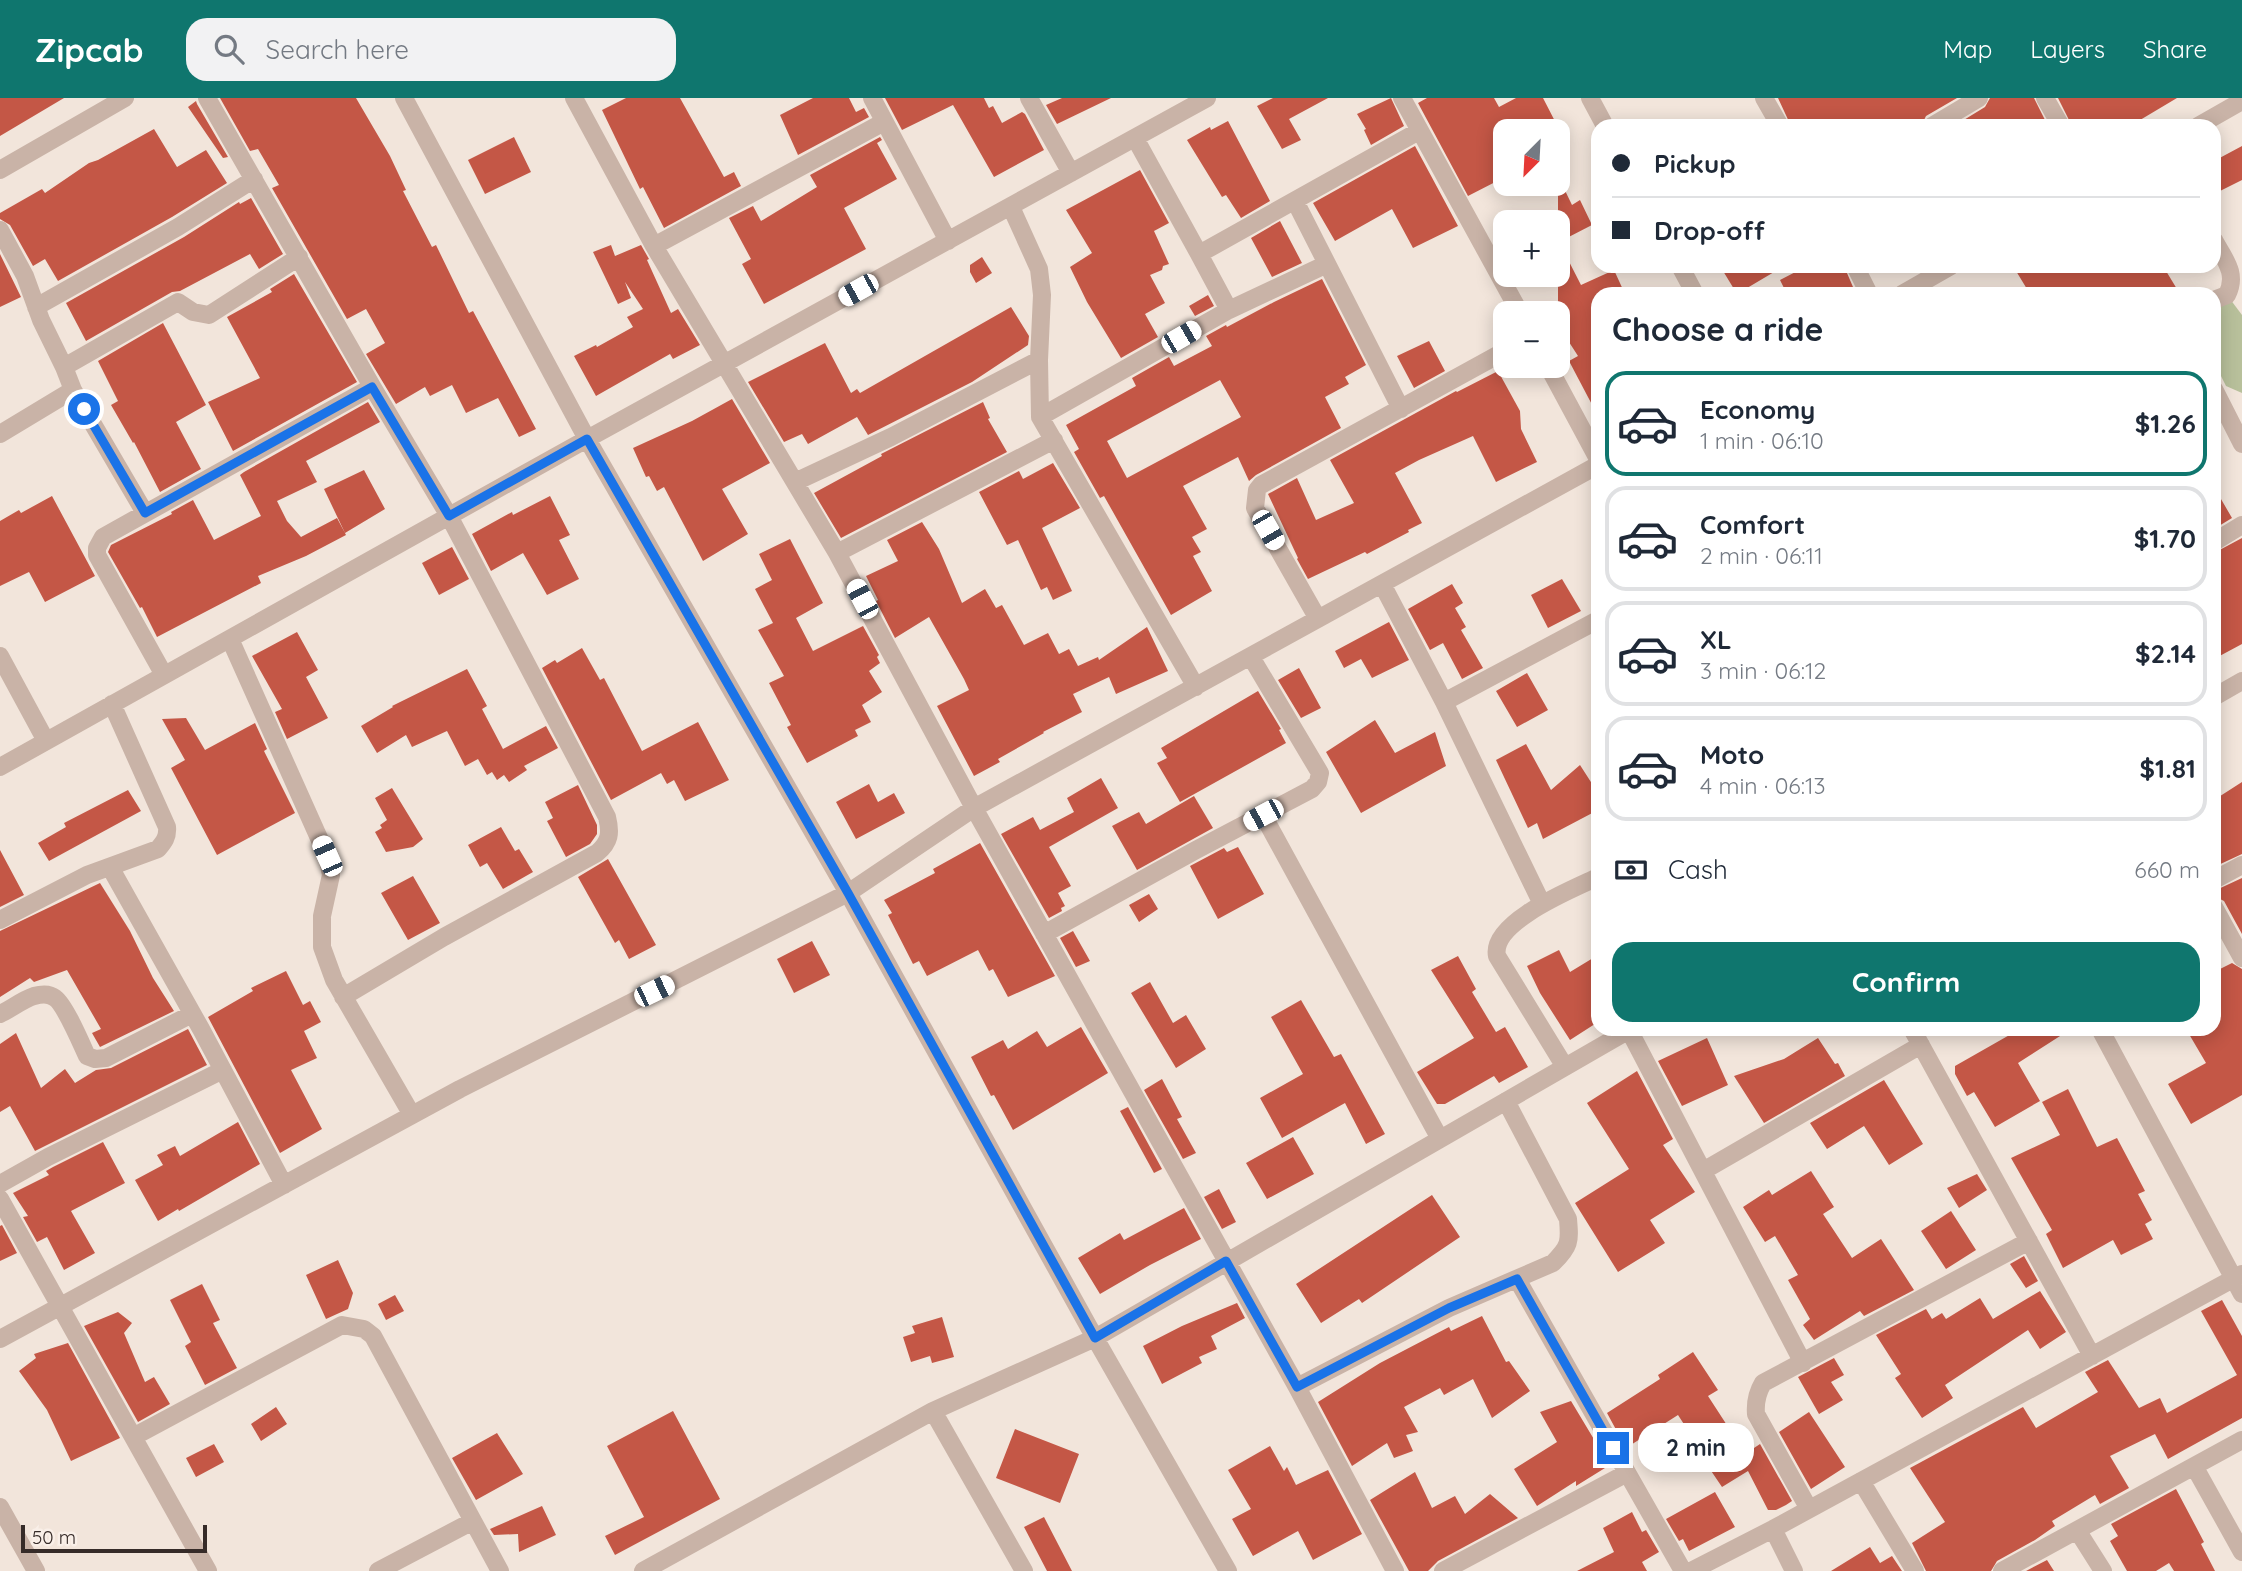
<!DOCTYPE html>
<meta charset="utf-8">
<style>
:root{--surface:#fff;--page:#f2f2f3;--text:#1f2937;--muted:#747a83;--line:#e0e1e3;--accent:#0f766e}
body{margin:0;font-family:Quicksand,sans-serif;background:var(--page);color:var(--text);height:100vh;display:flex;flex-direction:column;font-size:26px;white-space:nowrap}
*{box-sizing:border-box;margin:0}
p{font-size:23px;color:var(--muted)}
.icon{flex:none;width:38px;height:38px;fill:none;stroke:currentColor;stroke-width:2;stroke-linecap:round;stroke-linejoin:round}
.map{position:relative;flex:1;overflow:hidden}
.sheet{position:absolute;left:1591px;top:189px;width:630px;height:749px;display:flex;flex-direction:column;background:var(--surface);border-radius:21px;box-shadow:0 4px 18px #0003}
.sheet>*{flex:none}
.top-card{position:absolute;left:1591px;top:21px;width:630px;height:154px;border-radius:21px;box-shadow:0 4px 18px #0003;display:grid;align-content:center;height:154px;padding:0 21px;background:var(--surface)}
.needle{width:46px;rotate:204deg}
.buttons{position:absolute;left:1493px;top:21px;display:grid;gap:14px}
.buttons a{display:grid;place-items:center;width:77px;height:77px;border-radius:14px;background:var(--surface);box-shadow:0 4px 18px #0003;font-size:35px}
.scale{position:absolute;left:21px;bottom:18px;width:186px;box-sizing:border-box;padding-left:7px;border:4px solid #362b28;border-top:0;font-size:19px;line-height:24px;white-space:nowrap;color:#362b28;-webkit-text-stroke:5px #f9efe8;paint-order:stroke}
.end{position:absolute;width:32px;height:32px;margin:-16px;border:9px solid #1a73e8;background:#fff;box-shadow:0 0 0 4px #fff}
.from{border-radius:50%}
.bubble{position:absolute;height:49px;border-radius:21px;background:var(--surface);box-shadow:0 4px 18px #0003;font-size:23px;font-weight:700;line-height:49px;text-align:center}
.car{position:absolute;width:21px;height:42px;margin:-21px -10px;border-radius:9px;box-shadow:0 0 5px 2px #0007;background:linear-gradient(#fff 24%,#345 0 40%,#fff 0 76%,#345 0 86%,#fff 0)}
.top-card b{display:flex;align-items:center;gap:24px;height:66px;font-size:26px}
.top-card b+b{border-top:2px solid var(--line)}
.top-card i{width:18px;height:18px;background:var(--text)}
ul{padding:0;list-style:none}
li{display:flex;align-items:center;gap:21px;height:105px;margin:0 14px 10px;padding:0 7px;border:4px solid var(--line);border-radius:21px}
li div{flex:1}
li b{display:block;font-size:26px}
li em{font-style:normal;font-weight:700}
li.selected{border-color:var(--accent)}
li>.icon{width:63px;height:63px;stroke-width:1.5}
h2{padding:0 21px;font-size:32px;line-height:84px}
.pay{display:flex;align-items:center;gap:18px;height:77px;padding:0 21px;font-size:26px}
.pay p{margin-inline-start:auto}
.cta{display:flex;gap:14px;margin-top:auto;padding:14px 21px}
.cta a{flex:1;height:80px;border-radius:21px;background:var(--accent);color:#fff;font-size:28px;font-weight:700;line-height:80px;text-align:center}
header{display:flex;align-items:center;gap:42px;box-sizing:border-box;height:98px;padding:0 35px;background:var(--accent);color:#fff}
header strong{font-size:33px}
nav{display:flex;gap:38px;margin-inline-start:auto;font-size:24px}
.search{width:490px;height:63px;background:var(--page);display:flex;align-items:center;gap:18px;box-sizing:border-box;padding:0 24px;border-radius:21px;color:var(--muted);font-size:26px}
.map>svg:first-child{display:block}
.green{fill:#b8c09b}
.building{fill:#c45746;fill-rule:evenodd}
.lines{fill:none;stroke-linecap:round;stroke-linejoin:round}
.minor{stroke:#c9b3a7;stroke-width:18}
.route{stroke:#1a73e8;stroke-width:9}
</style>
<header>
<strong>Zipcab</strong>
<div class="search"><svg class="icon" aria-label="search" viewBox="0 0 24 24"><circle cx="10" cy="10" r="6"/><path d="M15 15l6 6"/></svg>Search here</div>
<nav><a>Map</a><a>Layers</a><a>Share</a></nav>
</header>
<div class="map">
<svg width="2242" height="1473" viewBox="0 0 2242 1473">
<rect width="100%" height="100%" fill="#f2e5db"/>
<!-- green -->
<path class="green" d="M2230,201L2242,217V295L2226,288L2214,264V211Z"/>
<!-- building -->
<path class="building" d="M0,0H64L0,38Z
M220,0H356L390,58L406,92L403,93L432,149L436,147L469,215L473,213L536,331L519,339L498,300L466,315L452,287L430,298L425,289L396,306L366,256L385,245L366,211L347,221L272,90L279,87L258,51L250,53Z
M626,0H680L724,79L734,74L741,88L664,130L643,89L640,91L602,12Z
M813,0H849L856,14L864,10L869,19L798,57L780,17Z
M885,0H984L989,10L993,8L1002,25L1022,14L1025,16L1044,52L994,79L953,7L902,32Z
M1062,0H1111L1057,26L1046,7Z
M1273,0H1328L1289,21L1301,42L1282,51L1257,8Z
M1391,0L1404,28L1371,47L1364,32L1366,31L1357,16Z
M1427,0H1494L1499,9L1516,0H1543L1560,33H1505V79L1468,98L1418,5Z
M1778,0H1957L1926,18L1921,28H1791Z
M1990,0H2034L2048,28H1954L1985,9Z
M2058,0H2177L2130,28H2072Z
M196,3L197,6L228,59L223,60L188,9Z
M1228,23L1270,103L1241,120L1226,97L1222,99L1187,42L1210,29L1211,32Z
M154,31L177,69L206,52L227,85L172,119L58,183L45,161L33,168L10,127L0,121V115L42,91L45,95L89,65L98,62Z
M514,39L531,74L485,96L468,62Z
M880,39L882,42L877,45L897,81L844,110L866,151L764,206L742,166L751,161L729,120L753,108L761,123L817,89L810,77Z
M1415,48L1458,128L1413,150L1392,111L1335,143L1313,105Z
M2242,48V82L2214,96V63Z
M1140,72L1169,125L1154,133L1169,166L1163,168L1162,172L1150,177L1165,205L1145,216L1158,239L1121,260L1087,204L1070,169L1092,155L1066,112Z
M1558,78L1572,107L1580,102L1592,127L1559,144L1581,187L1614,172L1625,196H1598V318L1569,263L1578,258L1558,227Z
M251,100L283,156L259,171L250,156L180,193L172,194L86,243L66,205L184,139L239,104L240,106Z
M1280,123L1302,165L1272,179L1251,140Z
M611,147L615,158L641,147L649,161L647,162L671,215L678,211L700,247L673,261L670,256L596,298L574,258L596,247L597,249L633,229L627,219L643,211L625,184L631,200L618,206L593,154Z
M0,156L21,199L0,209Z
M982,159L992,175L976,185L970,174V167Z
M1720,168H1784L1737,196Z
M1807,168H1844L1853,189L1839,196H1787L1780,182Z
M2013,168H2163L2180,196H2030Z
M294,176L357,284L233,353L208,304L260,280L227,219L272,194L270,191Z
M1322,181L1366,267L1345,279L1349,286L1325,299L1341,330L1256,377L1249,383L1238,359L1183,388L1207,431L1192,439L1201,454L1193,458L1212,493L1171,517L1104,398L1100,400L1074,354L1079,351L1066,327L1136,288L1132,280L1169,259L1174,268L1212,248L1206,238L1226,227L1227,229L1274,204ZM1220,282L1241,319L1127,380L1107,343Z
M1208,197L1214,208L1195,218L1189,208Z
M1011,209L1029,238L1028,247L972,284L868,337L857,319L808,346L802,336L784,344L748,284L825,245L851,295L857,291L860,295Z
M163,225L206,307L176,324L201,371L160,394L134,344L133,345L111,307L118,303L98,263Z
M1429,243L1445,273L1414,290L1397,258Z
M1498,273L1520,313L1521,331L1537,364L1496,384L1473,338L1419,362L1395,375L1422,425L1408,432L1409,434L1367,456L1365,454L1308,481L1297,461L1298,460L1268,396L1297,380L1316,422L1354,405L1330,362L1456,293L1457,294Z
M732,301L770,365L722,391L748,436L703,463L664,389L657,393L649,378L646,379L633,350L692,323Z
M368,304L380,324L306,363L317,384L277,403L287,423L301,439L337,420L346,437L306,458L258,478L261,485L157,539L142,509L140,510L108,454L111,447L172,416L171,414L193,402L214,442L261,418L240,377L244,374Z
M983,304L990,320L988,321L1007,354L841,440L814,395L882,358L881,356Z
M1053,365L1080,410L1042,430L1072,493L1053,502L1047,489L1041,492L1018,442L1007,447L979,394L1019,373L1023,381Z
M364,372L385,411L345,435L324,391Z
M2214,389L2232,420L2214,431Z
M52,398L95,478L45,504L29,474L0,488V423L19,412L21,415Z
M550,398L570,437L559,442L579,481L547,497L523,455L491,473L472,436L512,414L513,417Z
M922,424L939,451L962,505L985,491L996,510L1002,507L1024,547L1048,535L1059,556L1069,551L1078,568L1098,559L1099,562L1147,529L1168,573L1116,596L1109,579L1073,596L1082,614L1043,634L1044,635L998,661L1000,664L974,678L937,608L969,592L964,581L929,519L895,540L876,503L878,502L866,478L898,463L887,442Z
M2242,440V546L2214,561V455Z
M790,441L823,505L796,520L813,553L863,528L879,557L877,559L880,565L869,573L882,594L862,607L871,624L855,632L858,638L807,665L787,629L791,627L769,585L784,578L758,532L773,525L755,491L772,482L759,456Z
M452,449L469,481L439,497L422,465Z
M1562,481L1581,513L1548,530L1531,497Z
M1452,486L1463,505L1455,510L1466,529L1461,532L1483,570L1462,581L1443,545L1430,552L1408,511Z
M1389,524L1409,562L1372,580L1361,561L1344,570L1335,553Z
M297,534L318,572L306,579L328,620L287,641L275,614L282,611L252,558Z
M582,550L600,582L604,580L642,653L698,624L729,682L685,703L674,682L667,686L661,675L611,702L542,570L555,562L557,565Z
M1299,570L1321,610L1301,620L1278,582Z
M467,571L487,608L482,611L503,651L546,628L558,650L524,668L527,672L509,684L504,677L497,682L492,674L487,677L478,661L465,668L447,633L412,649L406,637L377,655L361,628L393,609L392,608Z
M1527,575L1548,612L1517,629L1496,593Z
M1258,593L1281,631L1279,632L1286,645L1180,704L1157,665L1167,660L1161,650Z
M186,620L205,652L255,625L267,651L264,653L295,715L217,757L171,670L185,662L162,621Z
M1375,622L1395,655L1435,634L1446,668L1361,715L1326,654Z
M1526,646L1551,692L1580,667L1598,695V712L1543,741L1537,725L1528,730L1496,662Z
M1101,680L1118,710L1049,749L1071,788L1058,795L1065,808L1061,810L1062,813L1049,820L1001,736L1033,719L1040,732L1074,714L1067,700Z
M2242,684V756L2214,769V702Z
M869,686L878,704L894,695L905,715L856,741L836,704Z
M578,687L597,727V736L590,746L566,759L547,723L553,720L545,704Z
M392,690L423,741L413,749L386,754L375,734L382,730L380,727L387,722L375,700Z
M128,692L141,713L49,763L38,745L66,729L64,725Z
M1194,698L1213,730L1137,772L1112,728L1139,714L1146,726Z
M501,729L515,753L519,751L533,774L503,791L487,765L480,769L468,747Z
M980,745L1055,878L1008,899L993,871L989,873L978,852L927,878L919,863L913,866L888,817L892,815L884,802L935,775L933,771Z
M1238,749L1264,796L1218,821L1190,768L1224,750L1227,754Z
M0,752L24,797L0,809Z
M608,761L656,847L629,861L619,842L615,845L578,779Z
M413,778L440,825L408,842L381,795Z
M2242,780V836L2224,803L2214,798V793Z
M100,785L130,833L153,880L174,913L100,949L92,935L101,931L67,872L34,884L30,880L0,899V833Z
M1149,796L1158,811L1139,824L1129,807Z
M1073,833L1090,863L1076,869L1060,840Z
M812,843L830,877L794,895L777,861Z
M1559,852L1570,874L1598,857V924L1570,942L1540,895L1527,868Z
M1458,858L1476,891L1472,894L1496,934L1505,929L1528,969L1499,985L1494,978L1445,1006H1437L1417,974L1474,940L1431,872Z
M2232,865L2242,871V997L2191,1026L2168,986L2206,965L2186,931H2214V874Z
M286,873L303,907L310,903L321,924L304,933L317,960L291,972L322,1031L280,1055L208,919L253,893L251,890Z
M1150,884L1173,925L1186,917L1206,951L1176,970L1131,895Z
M1301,902L1334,959L1341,956L1385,1036L1366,1046L1345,1005L1282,1040L1260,1000L1303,976L1271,919Z
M1081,929L1108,975L1013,1032L994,997L991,998L971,959L1003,942L1008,951L1037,933L1047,949Z
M188,931L207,967L35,1053L10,1008L0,1014V946L16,935L41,990L65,971L75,985L96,972L111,970Z
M2020,931H2071L2018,965L2040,1003L1995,1029L1974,994L1967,998L1955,976V968Z
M1707,940L1728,987L1682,1008L1658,963Z
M1818,940L1835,966L1838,965L1845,978L1764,1025L1734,978L1784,961Z
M1637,973L1673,1041L1663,1047L1695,1094L1650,1122L1665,1145L1618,1174L1575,1105L1629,1071L1587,1005Z
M1162,981L1182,1019L1177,1021L1196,1055L1183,1061L1144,992Z
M1884,982L1923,1046L1889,1067L1864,1028L1827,1051L1810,1025Z
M2068,991L2097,1049L2117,1040L2145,1093L2138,1096L2152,1122L2145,1126L2153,1141L2121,1157L2113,1142L2063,1170L2046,1136L2052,1132L2011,1060L2060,1037L2042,1004Z
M1128,1009L1162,1071L1154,1075L1120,1013Z
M238,1024L260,1066L179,1113L178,1111L158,1123L135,1082L163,1067L157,1057L175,1048L180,1058Z
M1293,1039L1314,1076L1267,1101L1246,1065Z
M103,1044L125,1085L71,1113L95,1155L64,1172L47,1139L37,1144L23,1119L28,1118L13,1095L49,1077L46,1073L53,1069Z
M1811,1073L1834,1109L1823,1116L1852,1160L1881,1141L1914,1192L1864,1218L1860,1213L1814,1242L1803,1227L1810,1221L1788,1182L1798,1177L1775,1138L1765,1144L1743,1109L1769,1092L1772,1097Z
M1977,1076L1987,1092L1959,1110L1947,1090Z
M1219,1091L1236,1124L1222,1131L1204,1099Z
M1432,1097L1460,1139L1362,1205L1359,1201L1321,1225L1296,1186Z
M1184,1110L1201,1141L1150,1167L1100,1196L1078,1160L1120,1135L1124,1142Z
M1951,1113L1976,1152L1946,1171L1921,1133Z
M2,1127L17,1155L0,1163V1128Z
M2024,1158L2038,1183L2026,1190L2010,1166Z
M338,1162L353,1195L348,1211L326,1221L306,1177Z
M202,1186L220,1222L213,1225L237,1270L205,1287L185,1248L191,1244L170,1202Z
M2040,1193L2066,1234L2040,1251L2028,1232L1945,1287L1953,1300L1922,1320L1895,1280L1901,1276L1876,1237L1926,1211L1932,1221L1942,1215L1946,1221L1980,1200L1993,1221Z
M395,1197L404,1213L386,1222L378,1206Z
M2222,1202L2242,1238V1320L2168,1361L2155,1336L2110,1358L2129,1390L2100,1406L2095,1397L2052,1423L2055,1428L2035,1442L1997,1463L1991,1473H1926L1912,1445L1945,1424L1910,1370L2023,1309L2036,1330L2098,1294L2085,1274L2108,1262L2139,1310L2160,1300L2167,1315L2237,1277L2201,1213Z
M1237,1205L1245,1220L1211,1238L1217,1251L1199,1259L1202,1265L1162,1286L1143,1248L1182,1228Z
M118,1214L132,1225L124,1235L145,1284L154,1279L170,1306L138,1324L84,1228Z
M1482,1218L1506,1264L1509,1263L1530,1293L1492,1320L1473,1281L1444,1297L1440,1290L1404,1309L1418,1334L1406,1337L1413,1353L1394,1360L1387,1345L1352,1368L1318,1304L1380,1265L1449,1229L1451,1233Z
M942,1219L954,1259L932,1265L930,1258L911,1264L903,1239L915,1235L912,1228Z
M68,1245L120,1340L71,1363L47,1312L19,1273L36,1260L34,1256Z
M1693,1254L1718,1292L1708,1298L1734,1338L1739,1334L1751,1352L1760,1346L1792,1403L1786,1407L1776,1412H1768L1748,1373L1722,1389L1701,1358L1704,1357L1678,1317L1626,1350L1607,1315L1660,1281L1658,1277Z
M1834,1260L1844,1277L1831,1284L1843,1302L1819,1316L1798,1279Z
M1571,1303L1607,1363L1602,1366L1605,1370L1576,1388V1383L1537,1408L1514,1371L1557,1344L1540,1314Z
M276,1309L287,1326L261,1343L251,1326Z
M673,1313L720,1401L615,1457L605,1438L644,1419L607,1348Z
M1809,1314L1845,1369L1811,1391L1779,1334Z
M1015,1331L1079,1356L1060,1405L996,1380Z
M497,1335L523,1376L476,1402L452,1360Z
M214,1346L224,1364L196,1379L186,1360Z
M1270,1348L1284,1373L1287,1369L1296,1387L1328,1372L1362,1436L1313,1462L1298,1433L1253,1458L1232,1421L1251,1411L1228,1372Z
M1415,1374L1432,1410L1455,1398L1465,1416L1490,1396L1518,1420L1438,1463L1428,1473H1409L1370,1402Z
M2176,1391L2204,1444L2201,1446L2215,1473H2174L2169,1465L2156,1473H2127L2110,1443L2118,1438L2111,1426Z
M1715,1394L1735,1429L1689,1453L1683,1441L1679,1443L1666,1421Z
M542,1408L556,1437L519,1454L518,1436L494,1437L490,1431Z
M1632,1414L1642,1434L1646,1432L1659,1454L1642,1464L1647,1473H1577L1614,1454L1603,1430Z
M1044,1419L1072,1473H1047L1024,1429Z
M1870,1449L1880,1465L1892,1458L1902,1473H1831Z
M2047,1462L2054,1473H2026Z"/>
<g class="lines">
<!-- minor -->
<path class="minor" d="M207,0L373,290L449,418L607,719C611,735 610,744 597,755L444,839L343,899
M404,0L587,341L848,795L1095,1240L1228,1473
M574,0L654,148L837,455L974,710L1297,1289L1395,1473
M872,0L948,143
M1029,0L1071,75
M1402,0L1520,215
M1590,0L1605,28
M1764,0L1780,28
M2045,0L2061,28
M1932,28L1979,0
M2198,28L2242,3
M1135,40L1199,156L1419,33
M0,72L125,0
M1295,103L1401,311
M1011,109L1039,171L1042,197L1039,262L1040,319L1196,589
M0,132L25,178L41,222L64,269L73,292L145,415
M2214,142C2224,161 2238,175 2227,197L2214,202
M654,148L884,24
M1680,168L1695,196
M1855,168L1869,196
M1902,196L1951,168
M36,209L178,129L254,81
M1229,212L1327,166
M1548,268L1598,361
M64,269L178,204L193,214L209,217L299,159
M2214,291L2242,346
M1040,319L1229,212L1199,156
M0,336L73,292
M795,384L891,339L1039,262
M2214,444L2242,427
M837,455L1054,342
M1382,486L1444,604L1542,806
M1318,521L1255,410L1257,392L1261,387L1505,253
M230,541L327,758L331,777L322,818V849L334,882L412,1017
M0,558L46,643
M164,577L97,457V450L103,439L372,289
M2214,599L2242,583
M1444,604L1598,522
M0,669L587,341L1207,0
M1263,717L1440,1041
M110,769L201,931L284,1087
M2214,782L2242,767
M2214,809L2242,860
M0,822L87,777L158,751C164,744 168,739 167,729L112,606
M1044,836L1196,752L1312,691L1318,684L1320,675L1251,559
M0,916C11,911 22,902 34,898C41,896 49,895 55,900C65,907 81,945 87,958L95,961L106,960L192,916
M1912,931L2092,1258
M2100,931L2242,1196
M1629,932L1803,1265
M1565,969L1497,858C1490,824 1573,791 1598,779
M1703,1073L1921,947
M0,1086L48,1059L223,972
M0,1101L208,1473
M1517,1181L1683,1473
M0,1241L460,991L848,795L974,710L1598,367
M1297,1289L1449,1210L1553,1165C1570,1148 1570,1144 1568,1121L1506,1003
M933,1313L1024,1473
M133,1339L342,1227L364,1231L373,1238L500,1473
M2194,1368L2242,1454
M1861,1383L1915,1473
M0,1409L36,1473
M1809,1411L1756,1316C1755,1304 1757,1295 1763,1285L2029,1143
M1773,1431L1794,1473
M2077,1432L2103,1473
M378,1473L473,1423
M643,1473L933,1313L1095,1240L1631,931
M1443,1473L1627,1375
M1691,1473L1773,1431L2242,1176
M2002,1473L2242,1342"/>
</g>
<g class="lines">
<!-- route -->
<path class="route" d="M84,311L145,415L372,289L449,418L587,341L848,795L1095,1240L1226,1163L1297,1289L1449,1210L1517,1181L1613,1350"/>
</g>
</svg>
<div class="buttons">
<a><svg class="needle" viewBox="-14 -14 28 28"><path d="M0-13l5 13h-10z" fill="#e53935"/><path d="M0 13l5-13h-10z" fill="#747a83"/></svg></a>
<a>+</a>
<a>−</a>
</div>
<div class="scale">50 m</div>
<i class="end from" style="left:84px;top:311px"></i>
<i class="end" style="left:1613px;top:1350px"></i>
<div class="bubble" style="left:1638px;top:1325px;width:116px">2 min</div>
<i class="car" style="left:858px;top:192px;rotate:241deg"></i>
<i class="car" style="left:1181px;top:239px;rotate:60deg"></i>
<i class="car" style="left:1268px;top:432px;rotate:150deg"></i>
<i class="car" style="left:862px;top:501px;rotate:332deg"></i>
<i class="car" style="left:1263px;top:717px;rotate:242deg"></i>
<i class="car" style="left:327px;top:758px;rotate:336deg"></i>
<i class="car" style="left:654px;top:893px;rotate:64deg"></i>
<div class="top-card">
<b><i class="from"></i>Pickup</b>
<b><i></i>Drop-off</b>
</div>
<section class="sheet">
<h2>Choose a ride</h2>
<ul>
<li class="selected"><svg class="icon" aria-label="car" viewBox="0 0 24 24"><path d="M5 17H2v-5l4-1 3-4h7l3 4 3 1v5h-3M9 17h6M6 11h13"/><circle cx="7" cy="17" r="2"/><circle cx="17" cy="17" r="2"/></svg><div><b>Economy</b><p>1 min · 06:10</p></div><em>$1.26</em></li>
<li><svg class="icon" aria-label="car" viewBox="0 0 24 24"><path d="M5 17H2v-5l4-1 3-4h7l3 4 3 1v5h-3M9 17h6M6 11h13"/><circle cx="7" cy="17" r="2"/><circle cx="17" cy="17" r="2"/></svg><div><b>Comfort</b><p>2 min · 06:11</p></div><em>$1.70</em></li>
<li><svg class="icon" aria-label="car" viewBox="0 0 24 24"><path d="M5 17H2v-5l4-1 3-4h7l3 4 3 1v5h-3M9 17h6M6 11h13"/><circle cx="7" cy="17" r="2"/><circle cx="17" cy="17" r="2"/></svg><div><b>XL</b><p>3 min · 06:12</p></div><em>$2.14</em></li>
<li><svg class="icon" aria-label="car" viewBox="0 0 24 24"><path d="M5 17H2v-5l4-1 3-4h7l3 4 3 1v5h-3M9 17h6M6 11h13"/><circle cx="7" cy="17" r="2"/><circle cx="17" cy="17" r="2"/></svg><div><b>Moto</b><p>4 min · 06:13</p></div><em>$1.81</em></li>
</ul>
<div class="pay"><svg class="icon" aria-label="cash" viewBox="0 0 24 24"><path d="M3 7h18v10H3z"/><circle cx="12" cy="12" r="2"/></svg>Cash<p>660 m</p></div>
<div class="cta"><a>Confirm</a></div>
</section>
</div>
